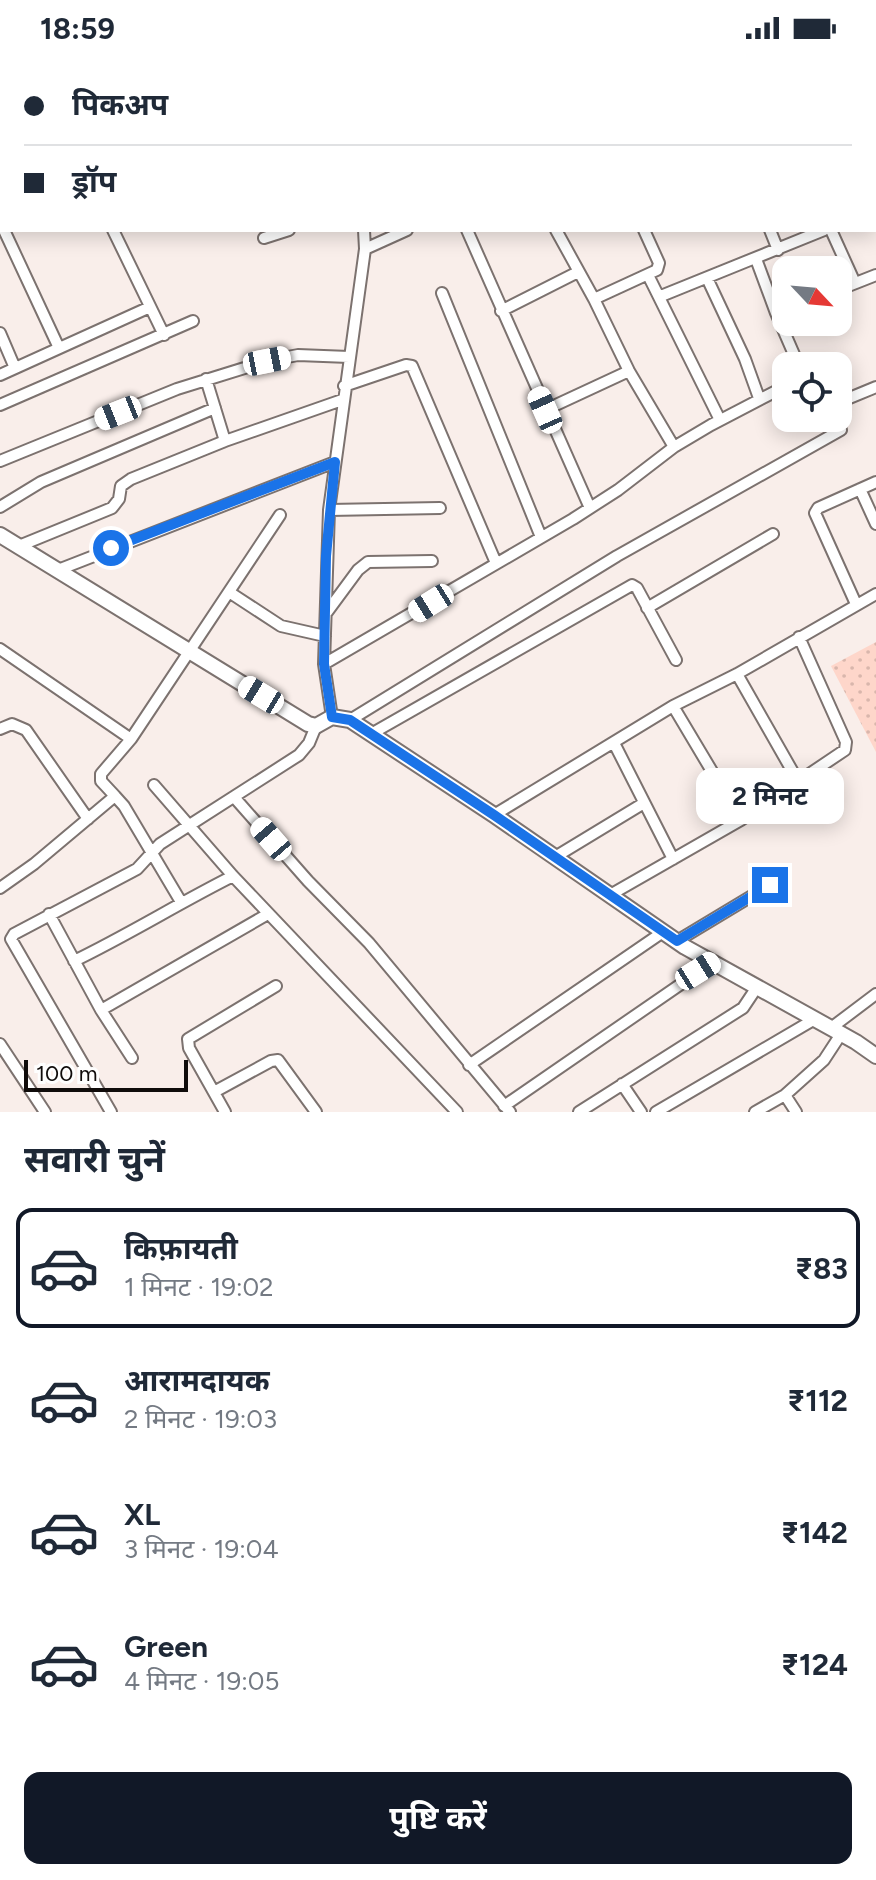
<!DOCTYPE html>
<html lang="hi">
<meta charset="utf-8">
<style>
:root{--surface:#fff;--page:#f6f6f7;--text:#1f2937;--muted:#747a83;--line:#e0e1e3;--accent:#111827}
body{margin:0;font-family:Figtree,"Noto Sans Devanagari",sans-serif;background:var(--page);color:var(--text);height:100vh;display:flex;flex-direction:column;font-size:30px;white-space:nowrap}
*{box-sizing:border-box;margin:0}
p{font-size:26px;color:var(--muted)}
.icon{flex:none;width:44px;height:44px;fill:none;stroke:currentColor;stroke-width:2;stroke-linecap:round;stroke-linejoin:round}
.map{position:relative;height:1056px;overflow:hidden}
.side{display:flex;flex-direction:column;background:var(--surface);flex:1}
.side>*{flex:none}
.hud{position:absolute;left:0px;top:0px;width:876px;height:176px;box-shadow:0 4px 20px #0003;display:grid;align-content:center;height:176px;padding:0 24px;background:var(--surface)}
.needle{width:52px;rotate:116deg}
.controls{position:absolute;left:772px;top:200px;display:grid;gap:16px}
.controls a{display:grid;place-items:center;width:80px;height:80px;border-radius:16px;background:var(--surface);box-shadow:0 4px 20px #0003;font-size:40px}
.scale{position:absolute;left:24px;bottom:20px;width:164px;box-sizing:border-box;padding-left:8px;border:4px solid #100c0b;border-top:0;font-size:22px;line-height:28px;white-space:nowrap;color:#100c0b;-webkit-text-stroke:6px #fefefe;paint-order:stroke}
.end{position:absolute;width:36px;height:36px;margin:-18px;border:10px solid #1a73e8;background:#fff;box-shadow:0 0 0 4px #fff}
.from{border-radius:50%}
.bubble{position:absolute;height:56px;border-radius:16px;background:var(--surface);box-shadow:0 4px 20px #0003;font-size:26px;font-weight:700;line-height:56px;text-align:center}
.car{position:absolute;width:24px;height:48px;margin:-24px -12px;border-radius:10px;box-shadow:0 0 6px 2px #0007;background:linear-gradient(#fff 24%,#345 0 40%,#fff 0 76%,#345 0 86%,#fff 0)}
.hud b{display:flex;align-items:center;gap:28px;height:76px;font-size:30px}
.hud b+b{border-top:2px solid var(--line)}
.hud i{width:20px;height:20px;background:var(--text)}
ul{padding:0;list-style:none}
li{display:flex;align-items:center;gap:24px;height:120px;margin:0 16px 12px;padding:0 8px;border:4px solid transparent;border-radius:16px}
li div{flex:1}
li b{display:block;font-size:30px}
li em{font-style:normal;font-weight:700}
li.current{border-color:var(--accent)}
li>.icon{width:72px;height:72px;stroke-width:1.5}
h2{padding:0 24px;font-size:36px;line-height:96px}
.action{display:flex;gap:16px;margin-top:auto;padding:16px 24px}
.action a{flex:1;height:92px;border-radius:16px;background:var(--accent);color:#fff;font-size:32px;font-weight:700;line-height:92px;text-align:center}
.status{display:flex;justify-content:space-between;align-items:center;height:56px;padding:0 40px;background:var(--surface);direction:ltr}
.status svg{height:22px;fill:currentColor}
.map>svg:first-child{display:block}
.grass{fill:url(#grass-dots)}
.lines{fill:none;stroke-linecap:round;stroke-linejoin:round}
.street-casing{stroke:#7c726f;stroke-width:14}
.secondary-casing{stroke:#7c726f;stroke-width:18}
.street{stroke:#fff;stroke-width:10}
.secondary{stroke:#fff;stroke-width:14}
.route{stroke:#1a73e8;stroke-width:10}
</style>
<div class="status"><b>18:59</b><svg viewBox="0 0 49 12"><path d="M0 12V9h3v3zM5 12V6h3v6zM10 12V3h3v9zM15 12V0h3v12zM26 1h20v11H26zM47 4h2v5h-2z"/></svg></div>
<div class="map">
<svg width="876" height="1056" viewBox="0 0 876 1056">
<defs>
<pattern id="grass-dots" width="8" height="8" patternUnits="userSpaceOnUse" patternTransform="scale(2)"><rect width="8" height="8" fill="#fed6ca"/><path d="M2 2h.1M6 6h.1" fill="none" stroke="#d9b6ac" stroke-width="1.8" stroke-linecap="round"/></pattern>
</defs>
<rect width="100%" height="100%" fill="#f9eeea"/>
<!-- grass -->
<path class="grass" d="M876,586V696L831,610Z"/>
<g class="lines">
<!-- street casing -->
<g class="street-casing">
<path id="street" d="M2,0V2
M37,0V2
M320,0L321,2
M393,0V2
M467,0L468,2
M688,0L689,2
M772,2L777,0
M0,50H2
M0,125H2
M874,152L876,151
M4,174L59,292
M113,174L164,279
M467,174L590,452
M556,174L594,243L629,315L674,391
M770,174L778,194
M831,174L855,227
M264,182L289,174
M365,193L407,174
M756,203L776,257L799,310
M648,219L720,364
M707,222L745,303L759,342
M838,234L876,219
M442,237L541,481
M661,240L824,174
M594,243L657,214L659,207L644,174
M501,255L578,216
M0,277L15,312
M0,319L150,251
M206,323L225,385
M344,330L406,309L412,310L496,507
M847,343L876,331
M0,349L193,265
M545,354L629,315
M0,405L177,333L267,305L298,299L349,301
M860,433L876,468
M0,451L41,426L215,352
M329,454L440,452
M19,490L112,452L119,443L121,430L131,423L225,385L342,344
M58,514L335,406
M229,536L281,570L325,580
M856,548L815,457L818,452L876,426
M647,552L773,478
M327,556L358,514L368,506L432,505
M0,593L131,683
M324,608L573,463L618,434L674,391L711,369L786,330
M737,618L798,725
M673,650L741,764
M332,661L324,608L329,454L365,193L364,174
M350,664L617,500L841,374
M0,673L12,668L26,674L88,763
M371,678L632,529L637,532L676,604
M614,687L673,803
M154,729L233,820L457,1056
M115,740L124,750L181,846
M234,741L308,825L369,887L510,1056
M494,759L673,650L737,618L876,538
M555,801L644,747
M0,832L34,808L115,740L101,725V718L131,683L280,459
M610,839L741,764L845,694L846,686L799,581
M49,858L101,954L132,1002
M677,885L770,829
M74,905C128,879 179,847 233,820
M101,954L268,858
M831,972L876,938
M0,988L45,1056
M469,1009L663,876
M622,1028L641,1056
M214,1036L271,1005L278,1004L316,1056
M785,1039L824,1004L841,978
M504,1050L713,906
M111,1056L11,883L14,878L137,813L160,788L299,699L309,687L316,670
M225,1056L189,992L188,983L276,930
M579,1056L743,952L757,931
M656,1056L815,963
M755,1056L785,1039L796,1056"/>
</g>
<!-- secondary casing -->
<g class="secondary-casing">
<path id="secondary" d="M0,479L308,668L316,670L332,661L350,664L494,759L685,891L856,986L876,1000"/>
</g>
<!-- street -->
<use href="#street" class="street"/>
<!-- secondary -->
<use href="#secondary" class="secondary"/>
</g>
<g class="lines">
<!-- route -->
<path class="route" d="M111,492L335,406L326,500L324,608L332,661L350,664L494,759L677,885L770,829"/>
</g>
</svg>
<div class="controls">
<a><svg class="needle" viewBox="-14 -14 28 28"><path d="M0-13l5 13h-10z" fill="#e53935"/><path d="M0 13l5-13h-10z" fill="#747a83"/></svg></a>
<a><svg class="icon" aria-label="locate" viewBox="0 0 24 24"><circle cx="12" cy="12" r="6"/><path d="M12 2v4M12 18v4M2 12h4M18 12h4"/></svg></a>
</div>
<div class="scale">100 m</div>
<i class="end from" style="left:111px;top:492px"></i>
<i class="end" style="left:770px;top:829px"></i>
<div class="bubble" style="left:696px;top:712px;width:148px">2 मिनट</div>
<i class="car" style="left:267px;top:305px;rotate:79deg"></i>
<i class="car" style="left:545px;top:354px;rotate:336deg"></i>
<i class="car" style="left:118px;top:357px;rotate:248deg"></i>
<i class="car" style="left:431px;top:547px;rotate:238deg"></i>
<i class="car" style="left:261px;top:639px;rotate:301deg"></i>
<i class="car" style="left:271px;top:783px;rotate:319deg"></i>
<i class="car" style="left:698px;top:915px;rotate:58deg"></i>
<div class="hud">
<b><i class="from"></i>पिकअप</b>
<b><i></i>ड्रॉप</b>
</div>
</div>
<section class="side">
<h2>सवारी चुनें</h2>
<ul>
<li class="current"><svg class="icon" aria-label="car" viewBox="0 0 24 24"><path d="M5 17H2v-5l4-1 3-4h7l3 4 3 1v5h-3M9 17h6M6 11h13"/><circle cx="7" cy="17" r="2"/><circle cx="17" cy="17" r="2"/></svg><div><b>किफ़ायती</b><p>1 मिनट · 19:02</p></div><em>₹83</em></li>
<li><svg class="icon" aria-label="car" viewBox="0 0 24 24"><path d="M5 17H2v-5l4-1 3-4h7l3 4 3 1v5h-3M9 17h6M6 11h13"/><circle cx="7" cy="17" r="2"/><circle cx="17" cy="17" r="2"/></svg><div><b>आरामदायक</b><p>2 मिनट · 19:03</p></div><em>₹112</em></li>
<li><svg class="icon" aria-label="car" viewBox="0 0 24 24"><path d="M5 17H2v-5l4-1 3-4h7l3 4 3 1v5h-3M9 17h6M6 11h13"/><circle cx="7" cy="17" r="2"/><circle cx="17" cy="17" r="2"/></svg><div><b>XL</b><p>3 मिनट · 19:04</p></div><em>₹142</em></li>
<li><svg class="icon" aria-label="car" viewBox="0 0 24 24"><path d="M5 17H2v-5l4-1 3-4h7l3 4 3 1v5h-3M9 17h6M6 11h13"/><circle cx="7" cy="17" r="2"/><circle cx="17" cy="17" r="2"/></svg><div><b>Green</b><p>4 मिनट · 19:05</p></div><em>₹124</em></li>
</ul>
<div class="action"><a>पुष्टि करें</a></div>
</section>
